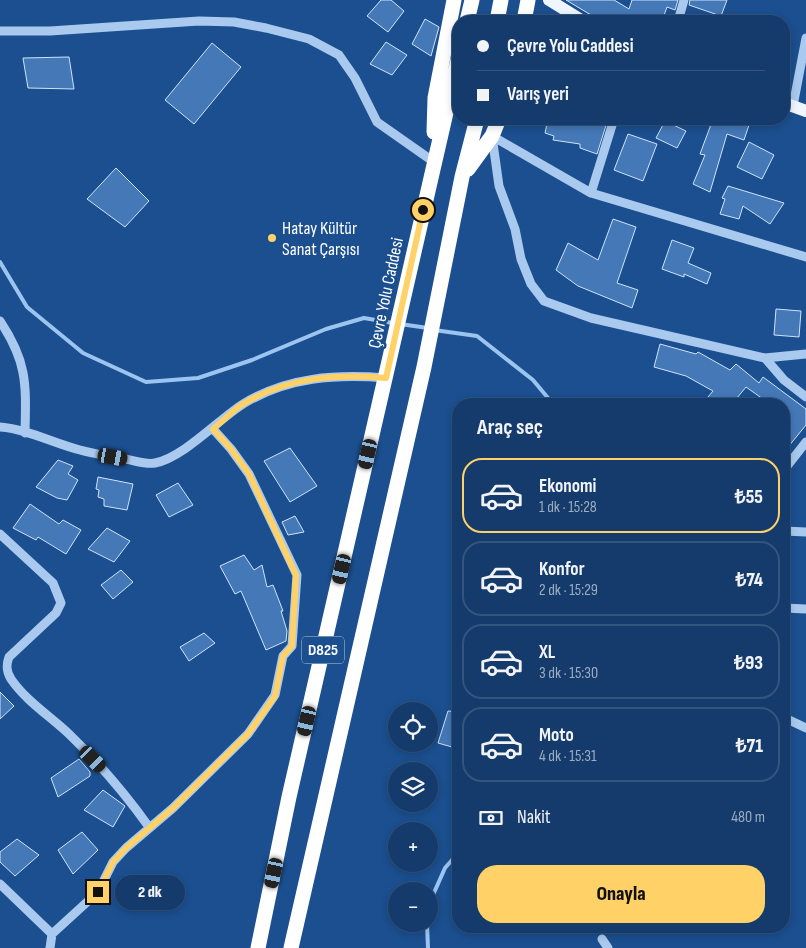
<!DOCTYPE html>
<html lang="tr">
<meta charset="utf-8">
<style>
:root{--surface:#143b6b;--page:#1d4271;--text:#f1f3f6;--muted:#9dadc1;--line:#33557e;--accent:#ffd166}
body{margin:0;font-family:"Sofia Sans Condensed",sans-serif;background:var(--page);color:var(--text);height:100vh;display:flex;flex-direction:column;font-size:19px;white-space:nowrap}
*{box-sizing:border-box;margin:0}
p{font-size:16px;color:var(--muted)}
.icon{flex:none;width:28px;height:28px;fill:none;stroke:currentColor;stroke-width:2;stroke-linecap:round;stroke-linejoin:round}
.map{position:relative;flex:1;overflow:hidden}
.sheet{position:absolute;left:452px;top:398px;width:338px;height:535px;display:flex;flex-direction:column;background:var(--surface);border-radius:20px;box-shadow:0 2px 8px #0003,0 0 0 1px var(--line)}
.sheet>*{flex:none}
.top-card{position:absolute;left:452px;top:15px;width:338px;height:110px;border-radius:20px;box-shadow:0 2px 8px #0003,0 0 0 1px var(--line);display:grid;align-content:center;height:110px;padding:0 25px;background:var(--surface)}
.buttons{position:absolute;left:388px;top:702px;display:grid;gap:10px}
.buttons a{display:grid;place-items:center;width:50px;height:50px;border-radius:50%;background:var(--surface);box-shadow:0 2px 8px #0003,0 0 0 1px var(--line);font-size:25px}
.end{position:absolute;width:22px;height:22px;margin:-11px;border:6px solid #ffd166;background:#111;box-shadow:0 0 0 2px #111}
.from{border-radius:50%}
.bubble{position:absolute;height:35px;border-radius:18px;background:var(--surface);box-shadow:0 2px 8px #0003,0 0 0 1px var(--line);font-size:16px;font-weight:800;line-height:35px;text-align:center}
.car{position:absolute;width:15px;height:30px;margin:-15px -8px;border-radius:6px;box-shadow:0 0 4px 1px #0007;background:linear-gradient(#222 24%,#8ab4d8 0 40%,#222 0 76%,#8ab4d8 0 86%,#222 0)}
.top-card b{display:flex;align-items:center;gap:18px;height:48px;font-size:19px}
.top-card b+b{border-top:1px solid var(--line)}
.top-card i{width:12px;height:12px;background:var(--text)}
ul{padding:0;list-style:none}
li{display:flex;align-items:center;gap:15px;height:75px;margin:0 10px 8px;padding:0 15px;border:2px solid var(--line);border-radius:20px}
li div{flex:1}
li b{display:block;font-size:19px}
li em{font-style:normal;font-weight:800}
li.selected{border-color:var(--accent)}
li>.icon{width:45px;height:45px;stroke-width:1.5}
h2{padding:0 25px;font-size:22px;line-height:60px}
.pay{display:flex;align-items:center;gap:12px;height:55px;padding:0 25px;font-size:19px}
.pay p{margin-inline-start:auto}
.action{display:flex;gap:10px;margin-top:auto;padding:10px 25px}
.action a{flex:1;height:58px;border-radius:20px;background:var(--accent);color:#111;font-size:20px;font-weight:800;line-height:58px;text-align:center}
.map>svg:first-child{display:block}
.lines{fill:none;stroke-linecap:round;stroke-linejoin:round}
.stream{stroke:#9cc4f0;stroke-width:4}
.building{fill:#4478b7;stroke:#cfe3fa}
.minor{stroke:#a9c9ee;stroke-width:9}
.major{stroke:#f0f6ff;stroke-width:12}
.highway{stroke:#fff;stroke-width:15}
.route{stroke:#ffd166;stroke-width:6}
.poi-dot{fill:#ffd166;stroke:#1b4f8f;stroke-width:2}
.labels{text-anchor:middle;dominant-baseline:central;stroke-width:5;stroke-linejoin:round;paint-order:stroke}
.shield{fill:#1b4f8f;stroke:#bbcadd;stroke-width:1}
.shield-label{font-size:16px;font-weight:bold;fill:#fff}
.poi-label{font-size:18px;fill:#fff;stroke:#1b4f8f;text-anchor:start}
.street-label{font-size:18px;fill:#fff;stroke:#1b4f8f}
</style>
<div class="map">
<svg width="806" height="948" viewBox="0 0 806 948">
<rect width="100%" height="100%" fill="#1b4f8f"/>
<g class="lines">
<!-- stream -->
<path class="stream" d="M0,262L27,307L83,353L146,382L198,378L252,360L326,329L364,318L393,323
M400,324L428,328
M434,330L477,336L533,380L553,404
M429,904L445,868L459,852
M427,924L428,948"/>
</g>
<!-- building -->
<path class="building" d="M381,0H391L404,11L388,32L367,16Z
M566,0H614L629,9L632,0H678L675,10L667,7L662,21H601Z
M690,0H727L721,16L689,5Z
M425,19L439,27L431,56L412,44Z
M386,42L407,55L392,75L370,64Z
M212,43L241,67L194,124L165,100Z
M69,57L74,89L28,88L23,58Z
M548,119H608L597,154L580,148V144L553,140L554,136L545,133Z
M713,119H751L744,140L727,134L710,192L693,184L705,155L700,154Z
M665,121L686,131L677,148L656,138Z
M628,134L657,144L643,181L614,170Z
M749,142L774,155L762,179L737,167Z
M116,168L149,201L125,227L87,199Z
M728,186L784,203L770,224L743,206L739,219L720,214L725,199L722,198Z
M613,219L636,227L617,283L638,290L632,308L578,286L556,270L568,243L598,260Z
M672,240L694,248L688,263L711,273L707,284L684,274V277L662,269Z
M776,309L801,311L799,337L774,335Z
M660,344L696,354L698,352L730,370L736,364L759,383L763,377L806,409V425L784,452V404H770L746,387L732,404H702L713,391L686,376L654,367Z
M290,448L317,486L290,502L264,461Z
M58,460L73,466L68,474L78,480L67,500L57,498L36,487Z
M98,477L133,484L127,510L104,506V499L98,497L99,490L96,489Z
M178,483L193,505L169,517L156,495Z
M30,504L59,524L63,520L81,530L66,554L38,537L36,540L13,528Z
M295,516L304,532L288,535L282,522Z
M107,528L130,541L114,562L88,549Z
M244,555L254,570L262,565L267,587L273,585L283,611H281L287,631L286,641L266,650L241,591L235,594L220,566Z
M121,570L133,582L113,599L101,585Z
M204,633L215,643L189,661L180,647Z
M0,692L14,706L0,719Z
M448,711L459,712V749L438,743Z
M79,759L90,772V776L58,797L51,778Z
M103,790L125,806L113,827L84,810Z
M82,832L98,850L73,874L58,850Z
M17,839L39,855L15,876L0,862V852Z"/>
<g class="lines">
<!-- minor -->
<path class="minor" d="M678,21L684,0
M0,31H50L199,21L234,22L266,28L309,39L339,55L355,78L377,122L434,162
M793,106L806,38
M614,119L591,193L806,257
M492,136L499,186L515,229L521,259L531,284L544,301L591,318L765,358L784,380L806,397
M492,136L591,193
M0,321C28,363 26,385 25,433
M765,358L806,354
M0,427C27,429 53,443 80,450C94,454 110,456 125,459C133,460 146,465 155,463C183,458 219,419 243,404C287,377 336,374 386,378
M784,470L806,442
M784,531L806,532
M0,534L53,583L61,603L56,613L9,657C6,665 6,671 11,679C26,701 50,716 69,734C100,764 124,792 149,827
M784,608L806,609
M787,719L806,728
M0,884L52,934
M602,939L608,948
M50,948L52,934L98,892L113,862L126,848L173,808L248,734L275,695L283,656L292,646L297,575L249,474L231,449L213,429"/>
<!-- major -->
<path class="major" d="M549,0L583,21
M784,103L806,111"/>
<!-- highway -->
<path class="highway" d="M467,21L472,0
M497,21L501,0
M524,21L528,0
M434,132L435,98L454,0
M468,169L492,136L499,119
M258,948L289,797L459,56
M291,948L424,367L462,177L477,119"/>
</g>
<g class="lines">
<!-- route -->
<path class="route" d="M98,892L113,862L126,848L173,808L248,734L275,696L283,656L292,646L296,575L249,474L231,449L213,429C223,421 232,411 243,404C287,377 336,374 386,378L423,210"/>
</g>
<!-- markers -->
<circle class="poi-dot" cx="272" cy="238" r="5"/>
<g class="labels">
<!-- shield labels -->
<rect class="shield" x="302" y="636.5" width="42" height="27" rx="4"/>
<g class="shield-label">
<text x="323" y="650">D825</text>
</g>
<!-- poi labels -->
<g class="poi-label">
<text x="282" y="228">Hatay Kültür<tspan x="282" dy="21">Sanat Çarşısı</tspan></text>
</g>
<!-- street labels -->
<g class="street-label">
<text transform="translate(386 293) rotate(-78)">Çevre Yolu Caddesi</text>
</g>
</g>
</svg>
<div class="buttons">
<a><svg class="icon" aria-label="locate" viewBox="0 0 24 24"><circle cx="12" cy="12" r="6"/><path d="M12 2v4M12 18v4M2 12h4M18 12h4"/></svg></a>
<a><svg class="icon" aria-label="layers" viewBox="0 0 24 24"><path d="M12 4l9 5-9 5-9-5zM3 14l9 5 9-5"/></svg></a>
<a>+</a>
<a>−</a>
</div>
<i class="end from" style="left:423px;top:210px"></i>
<i class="end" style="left:98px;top:892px"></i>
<div class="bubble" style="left:115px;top:875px;width:70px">2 dk</div>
<i class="car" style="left:368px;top:454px;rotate:193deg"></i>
<i class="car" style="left:113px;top:457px;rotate:100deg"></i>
<i class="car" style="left:342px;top:569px;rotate:193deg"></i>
<i class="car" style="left:307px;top:721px;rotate:193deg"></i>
<i class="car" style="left:93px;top:759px;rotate:135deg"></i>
<i class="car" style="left:274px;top:873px;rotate:192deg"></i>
<div class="top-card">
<b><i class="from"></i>Çevre Yolu Caddesi</b>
<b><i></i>Varış yeri</b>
</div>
<section class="sheet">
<h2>Araç seç</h2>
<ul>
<li class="selected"><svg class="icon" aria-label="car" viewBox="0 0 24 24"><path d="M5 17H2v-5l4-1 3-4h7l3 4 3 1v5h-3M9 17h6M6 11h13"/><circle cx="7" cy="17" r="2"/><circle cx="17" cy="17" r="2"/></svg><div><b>Ekonomi</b><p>1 dk · 15:28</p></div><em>₺55</em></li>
<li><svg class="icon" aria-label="car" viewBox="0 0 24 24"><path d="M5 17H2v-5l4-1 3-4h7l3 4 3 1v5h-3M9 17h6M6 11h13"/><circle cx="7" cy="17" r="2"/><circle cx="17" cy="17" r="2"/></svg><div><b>Konfor</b><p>2 dk · 15:29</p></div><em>₺74</em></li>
<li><svg class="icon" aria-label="car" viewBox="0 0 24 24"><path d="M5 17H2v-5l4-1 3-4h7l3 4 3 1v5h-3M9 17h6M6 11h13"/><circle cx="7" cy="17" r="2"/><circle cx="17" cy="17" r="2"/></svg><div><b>XL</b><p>3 dk · 15:30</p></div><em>₺93</em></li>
<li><svg class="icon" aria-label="car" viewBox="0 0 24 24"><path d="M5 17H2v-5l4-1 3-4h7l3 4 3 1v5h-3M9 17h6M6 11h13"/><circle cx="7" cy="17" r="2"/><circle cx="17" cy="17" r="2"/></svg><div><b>Moto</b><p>4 dk · 15:31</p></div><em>₺71</em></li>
</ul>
<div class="pay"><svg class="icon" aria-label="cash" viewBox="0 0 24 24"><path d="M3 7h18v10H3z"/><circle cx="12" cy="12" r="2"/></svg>Nakit<p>480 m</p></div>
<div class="action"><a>Onayla</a></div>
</section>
</div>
